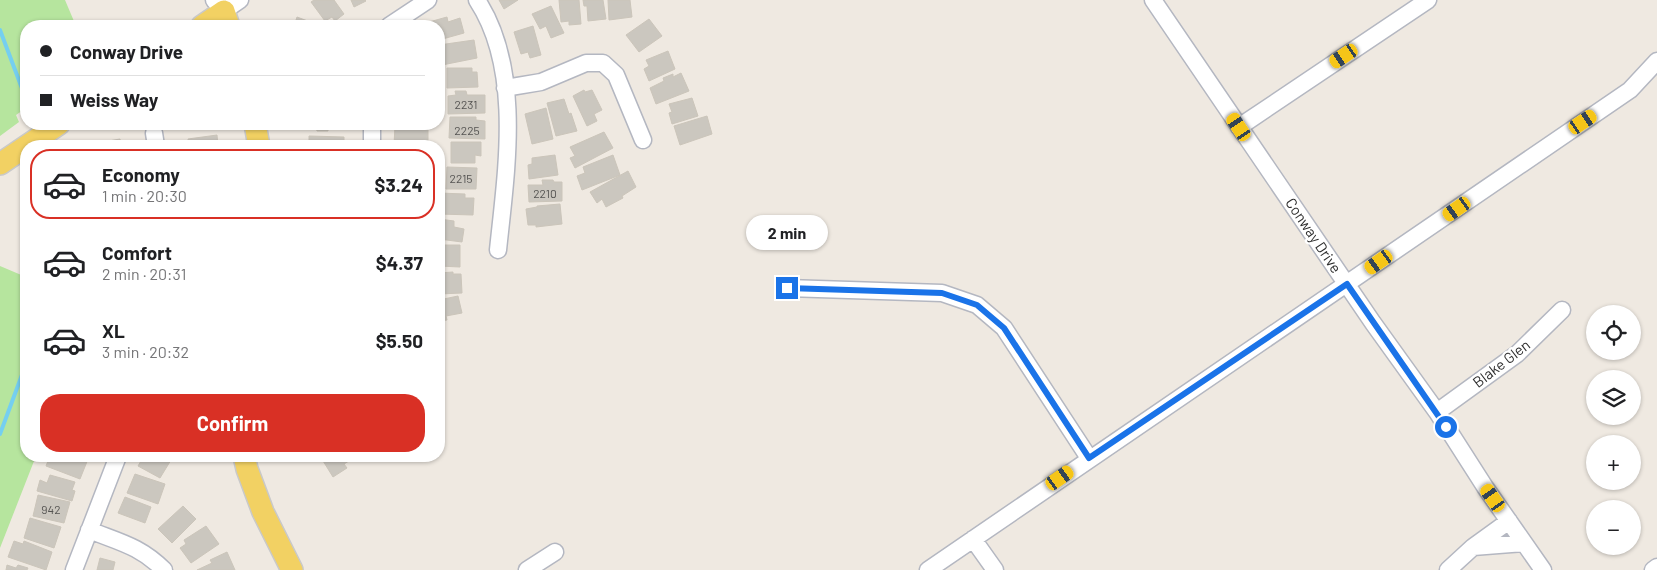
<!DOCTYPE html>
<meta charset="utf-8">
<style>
:root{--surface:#fff;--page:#f6f6f6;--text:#202124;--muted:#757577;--line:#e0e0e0;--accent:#d93025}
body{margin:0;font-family:Barlow,sans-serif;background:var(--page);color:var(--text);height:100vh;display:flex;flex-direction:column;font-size:19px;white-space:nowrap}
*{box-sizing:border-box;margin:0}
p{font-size:16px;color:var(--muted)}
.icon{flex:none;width:28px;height:28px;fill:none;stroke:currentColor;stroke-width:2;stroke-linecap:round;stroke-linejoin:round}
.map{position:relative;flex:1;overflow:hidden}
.details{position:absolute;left:20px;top:140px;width:425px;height:322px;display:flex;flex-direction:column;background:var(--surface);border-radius:20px;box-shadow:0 1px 4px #0004}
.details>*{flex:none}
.hud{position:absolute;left:20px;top:20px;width:425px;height:110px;border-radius:20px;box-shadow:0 1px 4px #0004;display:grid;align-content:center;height:110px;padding:0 20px;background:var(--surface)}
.buttons{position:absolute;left:1586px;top:305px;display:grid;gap:10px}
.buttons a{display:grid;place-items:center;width:55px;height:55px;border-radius:50%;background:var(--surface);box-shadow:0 1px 4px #0004;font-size:25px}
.end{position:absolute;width:22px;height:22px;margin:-11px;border:6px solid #1a73e8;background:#fff;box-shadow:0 0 0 2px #fff}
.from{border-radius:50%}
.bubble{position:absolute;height:35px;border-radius:18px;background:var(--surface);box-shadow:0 1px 4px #0004;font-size:16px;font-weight:700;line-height:35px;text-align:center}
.car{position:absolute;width:15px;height:30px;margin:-15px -8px;border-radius:6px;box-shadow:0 0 4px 1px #0007;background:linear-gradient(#f5c518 24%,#345 0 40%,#f5c518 0 76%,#345 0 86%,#f5c518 0)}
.hud b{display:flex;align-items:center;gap:18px;height:48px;font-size:19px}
.hud b+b{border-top:1px solid var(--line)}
.hud i{width:12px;height:12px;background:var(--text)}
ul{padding:9px 0 0;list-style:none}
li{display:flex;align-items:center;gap:15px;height:70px;margin:0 10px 8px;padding:0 10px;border:2px solid transparent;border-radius:20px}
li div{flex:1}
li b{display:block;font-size:19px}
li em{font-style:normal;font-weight:700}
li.on{border-color:var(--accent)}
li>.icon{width:45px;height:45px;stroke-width:1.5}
.button{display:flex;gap:10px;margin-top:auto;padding:10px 20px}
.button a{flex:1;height:58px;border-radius:20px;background:var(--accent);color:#fff;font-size:20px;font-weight:700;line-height:58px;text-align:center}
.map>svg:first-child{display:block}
.green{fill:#b6e59e}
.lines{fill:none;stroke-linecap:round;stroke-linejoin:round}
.stream{stroke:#75cff0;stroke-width:4}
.building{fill:#cbc7bf;stroke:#cbc5ba}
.minor-casing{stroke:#b4b7c1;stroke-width:19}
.major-casing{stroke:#c9c9c9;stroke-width:24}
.minor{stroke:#fff;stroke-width:16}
.major{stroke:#f2d163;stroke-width:21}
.route{stroke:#1a73e8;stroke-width:6}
.labels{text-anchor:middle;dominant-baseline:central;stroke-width:4.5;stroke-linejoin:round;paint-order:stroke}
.number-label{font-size:12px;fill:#555452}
.street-label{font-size:15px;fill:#2e2e2e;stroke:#fff}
</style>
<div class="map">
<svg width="1657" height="570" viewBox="0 0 1657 570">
<rect width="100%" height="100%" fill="#efe9e1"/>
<!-- green -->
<path class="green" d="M0,0H65L76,26H26V108L16,115L19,122L0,136Z
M0,266L26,277V456H36L0,548Z"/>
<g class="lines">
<!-- stream -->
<path class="stream" d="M0,30L26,99
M0,434L26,364"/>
</g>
<!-- building -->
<path class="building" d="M314,0H334L344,14L335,21L332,17L325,21L311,2Z
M351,0H365L366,1L354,7Z
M499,0H518L504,9Z
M559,0H579L581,24L569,25V21L561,22Z
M583,0H603L606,19L588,21L587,6H584Z
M608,0H630L632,17L609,20Z
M551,6L564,33L551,38L546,26L540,29L532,14Z
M297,17L321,26H294Z
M447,17L448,22L460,18L464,33L439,40V26H431L429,22Z
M649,19L662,36L639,52L626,35Z
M533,26L541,55L530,58L528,52L521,54L514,32Z
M474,40L477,58L442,65L439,45Z
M668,51L675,69L649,81L644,69L649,66L646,60Z
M447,68H472V72H477L478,87L447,88Z
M681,73L689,91L656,104L650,88L664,81L663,78L673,74V77Z
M584,90L585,92L592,90L602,110L594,114L597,121L587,126L573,96Z
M455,91H466L467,95H485V113L448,114V96L456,95Z
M692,98L698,116L672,124L669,113L672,112L669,104Z
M564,99L569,114L571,113L577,131L556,136L547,103Z
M546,108L553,139L532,144L525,114Z
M707,116L712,134L680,145L674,126Z
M450,117H476V120L485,121V139L449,138Z
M309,124H345V125L328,126V131H317L316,127H309Z
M395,125L428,126V146H394Z
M604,132L613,148L575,168L570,158L575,156L570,147Z
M217,135L218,146H189L188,139Z
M309,136L344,137V146H309Z
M120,139L121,145L126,146H104L103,142Z
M451,142H481V156L475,155V163H451Z
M555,155L558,175L529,179L528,165L532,164V158Z
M613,155L620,175L582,190L577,176L585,173L583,167Z
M447,167L477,168L476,189H446Z
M628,171L636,187L622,196L623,198L606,207L602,199L597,203L590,192Z
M542,180H553L554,182H562V201L529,202L528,185H543Z
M439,193L465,194V198H474L473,215L439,214Z
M560,204L562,224L536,227V225H528L526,209L537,207V206Z
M439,219L454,221V227L464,229L462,242L439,239Z
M439,245H460V267L439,266Z
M453,272V274H461L462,293L439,294V273Z
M458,296L462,313L446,316L447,320L439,321V300Z
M50,456H80L88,459L80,479L46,466Z
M144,456H164L171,460L160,478L138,466Z
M320,456H357L344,464L347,468L333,477Z
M135,474L165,484L158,504L127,493Z
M50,475L75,482L72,490L75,491L72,501L37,491L40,480L47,483Z
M38,495L70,502L64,523L33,516Z
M125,497L151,507L145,523L118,513Z
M183,506L196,519L172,543L158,529Z
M30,518L61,527L54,548L24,538Z
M206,526L219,544L191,563L180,548L186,544L184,540Z
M14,541L23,544L24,541L52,552L46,570L8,557Z
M227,552L235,570H197L212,563L210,560Z
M100,558L115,562L113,570H97Z
M7,565L16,568L18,565L28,568L27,570H6Z"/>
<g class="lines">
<!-- minor casing -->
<g class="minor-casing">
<path id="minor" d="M214,0L224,11
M477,0C523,70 506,172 498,250
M1153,0L1373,323L1437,412L1485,487L1543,570
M224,11L240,0
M389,26L428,0
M505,88L541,82L586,63H603L616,75L643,140
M372,124V146
M1239,127L1428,0
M154,133L156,146
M787,288L942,293L977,305L1004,328L1089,458
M1437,412L1517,354L1562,310
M1509,521L1473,547L1524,543
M89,530C119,542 140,546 164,570
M973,539L995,570
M74,570L118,456
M527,570L555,552
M928,570L1630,90L1657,61
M1448,570L1473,547
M1653,570L1657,567"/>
</g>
<!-- major casing -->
<g class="major-casing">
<path id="major" d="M202,26L224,11L229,26
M255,124L259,146
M0,164L59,124
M244,456L247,469L263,512L292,570"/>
</g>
<!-- minor -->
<use href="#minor" class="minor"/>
<!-- major -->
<use href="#major" class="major"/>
</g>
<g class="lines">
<!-- route -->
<path class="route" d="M787,288L942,293L977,305L1004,328L1089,458L1347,284L1446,427"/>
</g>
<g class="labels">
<!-- number labels -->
<g class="number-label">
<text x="466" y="104">2231</text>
<text x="467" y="130">2225</text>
<text x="461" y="178">2215</text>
<text x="545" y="193">2210</text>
<text x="51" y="509">942</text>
</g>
<!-- street labels -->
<g class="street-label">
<text transform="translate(1314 235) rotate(56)">Conway Drive</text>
<text transform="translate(1501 363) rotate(-38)">Blake Glen</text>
</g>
</g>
</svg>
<div class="buttons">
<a><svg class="icon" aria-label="locate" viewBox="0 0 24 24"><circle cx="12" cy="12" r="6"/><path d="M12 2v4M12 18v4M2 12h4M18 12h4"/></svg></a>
<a><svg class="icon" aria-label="layers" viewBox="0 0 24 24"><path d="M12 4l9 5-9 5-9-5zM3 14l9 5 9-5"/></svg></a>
<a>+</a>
<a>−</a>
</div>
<i class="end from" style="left:1446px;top:427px"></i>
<i class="end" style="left:787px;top:288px"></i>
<div class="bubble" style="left:746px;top:215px;width:82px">2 min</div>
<i class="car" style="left:1344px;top:56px;rotate:236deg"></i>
<i class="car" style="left:1583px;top:122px;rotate:56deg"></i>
<i class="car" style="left:1239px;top:127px;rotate:326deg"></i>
<i class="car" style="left:1457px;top:209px;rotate:235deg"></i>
<i class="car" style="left:1379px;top:262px;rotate:235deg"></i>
<i class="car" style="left:1060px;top:478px;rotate:55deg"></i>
<i class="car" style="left:1493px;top:498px;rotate:325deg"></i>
<div class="hud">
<b><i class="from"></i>Conway Drive</b>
<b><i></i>Weiss Way</b>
</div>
<section class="details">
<ul>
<li class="on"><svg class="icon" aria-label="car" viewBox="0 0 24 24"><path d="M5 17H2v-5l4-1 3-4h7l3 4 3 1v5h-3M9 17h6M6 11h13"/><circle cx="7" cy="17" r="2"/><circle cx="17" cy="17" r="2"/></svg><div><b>Economy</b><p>1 min · 20:30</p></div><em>$3.24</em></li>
<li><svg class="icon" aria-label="car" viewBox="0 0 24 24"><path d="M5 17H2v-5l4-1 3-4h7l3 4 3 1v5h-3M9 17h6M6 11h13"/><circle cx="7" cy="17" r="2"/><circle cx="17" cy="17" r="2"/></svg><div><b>Comfort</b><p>2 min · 20:31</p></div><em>$4.37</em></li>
<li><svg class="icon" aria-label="car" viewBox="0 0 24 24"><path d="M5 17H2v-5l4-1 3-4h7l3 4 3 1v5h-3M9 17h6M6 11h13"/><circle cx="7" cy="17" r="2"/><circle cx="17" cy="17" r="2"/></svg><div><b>XL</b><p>3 min · 20:32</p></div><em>$5.50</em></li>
</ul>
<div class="button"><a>Confirm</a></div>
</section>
</div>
